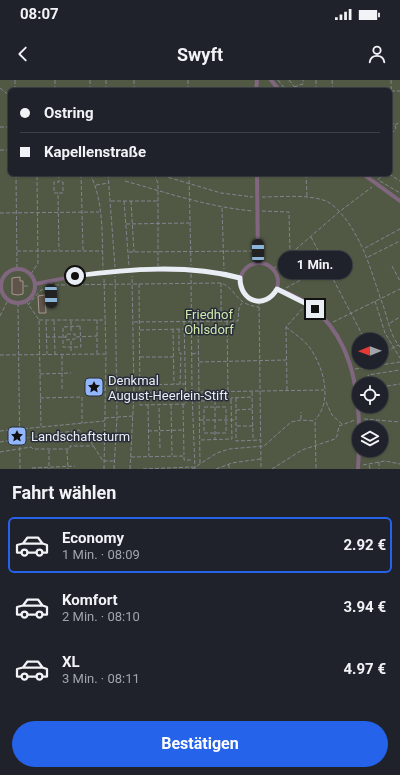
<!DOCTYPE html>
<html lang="de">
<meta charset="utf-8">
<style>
:root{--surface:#1f222b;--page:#2c2f37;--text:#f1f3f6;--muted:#a1a4a9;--line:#3c3f47;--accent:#2563eb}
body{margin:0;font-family:Roboto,sans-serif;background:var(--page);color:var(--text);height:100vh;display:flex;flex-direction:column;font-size:15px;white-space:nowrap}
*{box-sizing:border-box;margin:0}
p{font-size:13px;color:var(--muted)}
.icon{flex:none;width:22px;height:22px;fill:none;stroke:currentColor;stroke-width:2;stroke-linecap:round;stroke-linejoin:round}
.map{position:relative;height:389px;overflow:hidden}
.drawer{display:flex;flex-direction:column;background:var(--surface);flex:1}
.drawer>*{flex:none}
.hud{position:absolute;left:8px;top:8px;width:384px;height:88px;border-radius:6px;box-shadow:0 1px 3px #0004,0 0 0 1px var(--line);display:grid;align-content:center;height:88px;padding:0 12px;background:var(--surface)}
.needle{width:26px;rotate:269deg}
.fabs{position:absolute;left:352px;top:253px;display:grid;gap:8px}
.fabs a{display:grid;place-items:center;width:36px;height:36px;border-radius:50%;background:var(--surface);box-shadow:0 1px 3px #0004,0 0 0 1px var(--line);font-size:20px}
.end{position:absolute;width:18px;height:18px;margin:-9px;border:5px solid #e9edf4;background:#111;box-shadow:0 0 0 2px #111}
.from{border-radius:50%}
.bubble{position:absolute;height:28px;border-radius:14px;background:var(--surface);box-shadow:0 1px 3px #0004,0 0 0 1px var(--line);font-size:13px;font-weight:700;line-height:28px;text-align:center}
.car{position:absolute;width:12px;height:24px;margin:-12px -6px;border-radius:5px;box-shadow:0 0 3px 1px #0007;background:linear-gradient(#222 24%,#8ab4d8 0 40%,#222 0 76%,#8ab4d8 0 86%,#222 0)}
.hud b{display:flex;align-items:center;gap:14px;height:38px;font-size:15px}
.hud b+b{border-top:1px solid var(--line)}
.hud i{width:10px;height:10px;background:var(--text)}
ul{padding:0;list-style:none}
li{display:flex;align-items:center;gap:12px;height:56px;margin:0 8px 6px;padding:0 4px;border:2px solid transparent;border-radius:6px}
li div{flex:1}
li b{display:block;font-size:15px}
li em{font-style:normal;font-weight:700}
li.selected{border-color:var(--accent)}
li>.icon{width:36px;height:36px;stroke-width:1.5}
h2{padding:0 12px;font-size:18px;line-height:48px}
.primary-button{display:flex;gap:8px;margin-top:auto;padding:8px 12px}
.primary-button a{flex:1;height:46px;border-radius:24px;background:var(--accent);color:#fff;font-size:16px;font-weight:700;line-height:46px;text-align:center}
.status{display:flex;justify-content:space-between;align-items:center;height:28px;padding:0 20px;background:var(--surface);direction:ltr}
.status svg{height:11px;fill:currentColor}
header{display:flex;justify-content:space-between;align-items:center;height:52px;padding:0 12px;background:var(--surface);font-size:18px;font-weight:700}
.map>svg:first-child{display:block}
.green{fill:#515945;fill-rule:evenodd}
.building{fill:#5f534a;stroke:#a6988e}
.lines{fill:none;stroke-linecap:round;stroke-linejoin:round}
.path{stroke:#81858f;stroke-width:1;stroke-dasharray:4 2;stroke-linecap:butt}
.lane{stroke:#816680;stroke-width:2}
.street{stroke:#816680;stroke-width:4}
.route{stroke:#e9edf4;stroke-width:5}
.labels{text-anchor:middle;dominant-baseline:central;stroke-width:3;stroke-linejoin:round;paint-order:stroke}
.park-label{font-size:13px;fill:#d1eaac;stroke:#292d39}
.poi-label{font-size:13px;fill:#e9edf4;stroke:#292d39;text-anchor:start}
</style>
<div class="status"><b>08:07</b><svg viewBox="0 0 49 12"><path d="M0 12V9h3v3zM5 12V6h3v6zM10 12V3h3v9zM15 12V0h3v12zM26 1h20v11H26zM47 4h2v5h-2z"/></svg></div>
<header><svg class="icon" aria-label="back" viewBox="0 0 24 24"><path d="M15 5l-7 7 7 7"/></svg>Swyft<svg class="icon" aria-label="person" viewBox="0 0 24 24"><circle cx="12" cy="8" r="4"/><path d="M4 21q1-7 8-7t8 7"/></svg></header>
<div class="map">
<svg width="400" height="389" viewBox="0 0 400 389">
<rect width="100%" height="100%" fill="#292d39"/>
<!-- green -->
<path class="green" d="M0,0H400V389H0ZM10,10H390V94H10ZM359,260H381V282H359ZM359,304H381V326H359ZM359,348H381V370H359Z"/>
<!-- building -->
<path class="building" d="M20,197V201H23V214L18,215L12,214V198Z
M45,215L46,233H39L38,216Z"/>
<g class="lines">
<!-- path -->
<path class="path" d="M15,0V10
M55,0V10
M90,0V10
M106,0V10
M134,0V10
M188,0V10
M278,0L286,10
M289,0L297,10
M316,0V10
M332,0L333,10
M391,0L392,43
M294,7L303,4V0
M0,8L10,16
M391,11H400
M390,43L394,44L396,48L393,52H390
M395,45L400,42
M0,47H10
M0,70H10
M390,85L392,82V52
M16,94L17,189
M59,94V102H54V113H58L59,170
M81,94L83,170
M90,94C104,121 102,158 103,189
M108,94L115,187
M154,94L158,103V186
M157,94L221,113L253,117
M189,94L191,185
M306,94L307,117
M389,94L400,101
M378,100L383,94
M125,101C168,113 208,127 253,131
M380,101L400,113
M96,105L109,103
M59,113H63V102H60
M262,117C282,117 307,114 326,121C333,124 339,131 344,137C366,165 372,196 384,228C388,241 391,257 400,267
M111,121H158
M124,121L129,186
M131,121L134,172
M222,128L224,189
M262,131L289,132L290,174
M0,133L99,132
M126,144L189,143
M311,157L365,260
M365,168L400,149
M17,171H102
M129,172L254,171
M368,177L400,161
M392,186L400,201
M273,189L339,132L372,107
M31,194L38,183L37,94
M191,194L192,313L195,389
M221,203V240
M139,204L140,325L186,324L184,241
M55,205L221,203C238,209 233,224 259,227
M24,206H30
M286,208L326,186
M26,221L39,240L41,346
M259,221L261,389
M375,221L385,253L400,278
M18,223L20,389
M28,225L40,211L48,206
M0,236L8,220
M39,240H106
M97,240V273
M46,241L47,274
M54,241L55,274
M71,241V253
M198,241L200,383
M227,241L228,312
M134,242L238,241L239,228L242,223
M333,242L400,209
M390,243L400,237
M80,246L81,267H63V247Z
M286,247C294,253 304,260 310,268C324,288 333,321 315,340
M173,249L174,304
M179,249V273H181L180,304
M140,250L184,249
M46,257H66V254H75V259L66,260V257
M76,257L97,256
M71,261V273
M192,274L198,273
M0,275L105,274
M381,275L398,265
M140,277H173
M199,282L286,280
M355,289L400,282
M40,294L71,293
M358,304L369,302
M370,304L368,295L400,290
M140,305L185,304
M381,307L400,304
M62,309V274
M105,310L96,309V306H105
M287,310L286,247L304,227
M252,312L253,360
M135,313L324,310
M40,318L82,317V343
M236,318V361L260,360
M231,320V318L252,317
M201,321L231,320L232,359L201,360
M215,321V359
M326,322L332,335L342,344
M183,324L184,375
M148,325L149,376
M171,325L172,375
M204,327H226V353H204Z
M159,328L160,368
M236,330L253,329
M105,338L133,336
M301,339V332
M364,339L400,342
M200,340H235
M315,342L316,389
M237,346H253
M0,351L104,341
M148,351L183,350
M0,362L79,350L89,359L103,381H114
M49,370V389
M67,370L68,389
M0,372L31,367L33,369H70V366H94
M131,377L184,376V380H193
M379,382V389
M228,384L230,389
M363,385L385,381L400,384
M369,385L370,389
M32,388L75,386
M104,389L106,274L104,198
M114,389L117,337L115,196
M130,389L134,313L132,196
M143,389L193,387
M192,389L217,373L229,369L264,366L291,342L301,340L315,341
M216,389L232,383L260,379
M272,389L302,370L335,359L337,356L339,346L355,340"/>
<!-- lane -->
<path class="lane" d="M51,202V226"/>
<!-- street -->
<path class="street" d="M271,0L279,10
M256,10L257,0
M257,94L258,183
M363,94L400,121
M240 202a19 19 0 1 1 38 0a19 19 0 1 1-38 0Z
M1 206a17 17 0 1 1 34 0a17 17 0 1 1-34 0Z
M35,204C95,191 181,182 240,198
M277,209C356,235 363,317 358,389"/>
</g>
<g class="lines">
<!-- route -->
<path class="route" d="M75,196C128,189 188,184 240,198C240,222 265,230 277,209L307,224L315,229"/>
</g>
<!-- icons -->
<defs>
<g id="sight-square" transform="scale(1)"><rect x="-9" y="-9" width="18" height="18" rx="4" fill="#92b7fd" stroke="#292d39"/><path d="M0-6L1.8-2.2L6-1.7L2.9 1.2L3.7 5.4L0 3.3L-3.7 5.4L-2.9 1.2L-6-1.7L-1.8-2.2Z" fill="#111"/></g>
</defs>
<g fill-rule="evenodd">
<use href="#sight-square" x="94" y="307"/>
<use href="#sight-square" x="17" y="356"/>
</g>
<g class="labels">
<!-- park labels -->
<g class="park-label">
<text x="209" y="234">Friedhof<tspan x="209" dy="15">Ohlsdorf</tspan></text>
</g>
<!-- poi labels -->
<g class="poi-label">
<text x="108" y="300">Denkmal<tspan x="108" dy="15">August-Heerlein-Stift</tspan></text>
<text x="31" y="356">Landschaftsturm</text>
</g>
</g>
</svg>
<div class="fabs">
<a><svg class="needle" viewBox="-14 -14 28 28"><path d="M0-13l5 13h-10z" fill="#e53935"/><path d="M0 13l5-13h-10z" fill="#a1a4a9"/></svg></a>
<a><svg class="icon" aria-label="locate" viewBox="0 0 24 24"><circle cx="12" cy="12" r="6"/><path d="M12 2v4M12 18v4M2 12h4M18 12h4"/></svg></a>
<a><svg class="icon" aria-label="layers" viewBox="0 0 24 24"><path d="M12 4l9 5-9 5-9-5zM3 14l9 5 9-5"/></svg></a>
</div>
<i class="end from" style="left:75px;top:196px"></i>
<i class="end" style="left:315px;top:229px"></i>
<div class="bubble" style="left:278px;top:171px;width:74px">1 Min.</div>
<i class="car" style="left:258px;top:171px;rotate:359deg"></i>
<i class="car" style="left:51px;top:216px;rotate:179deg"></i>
<div class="hud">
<b><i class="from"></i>Ostring</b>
<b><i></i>Kapellenstraße</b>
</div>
</div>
<section class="drawer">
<h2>Fahrt wählen</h2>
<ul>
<li class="selected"><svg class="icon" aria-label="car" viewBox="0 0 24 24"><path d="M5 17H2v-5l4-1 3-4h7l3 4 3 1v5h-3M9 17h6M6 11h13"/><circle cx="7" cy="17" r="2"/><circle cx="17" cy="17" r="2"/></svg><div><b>Economy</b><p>1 Min. · 08:09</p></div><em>2.92 €</em></li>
<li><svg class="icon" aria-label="car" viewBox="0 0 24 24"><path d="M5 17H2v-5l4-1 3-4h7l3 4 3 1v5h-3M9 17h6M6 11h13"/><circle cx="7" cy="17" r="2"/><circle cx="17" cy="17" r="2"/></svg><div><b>Komfort</b><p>2 Min. · 08:10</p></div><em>3.94 €</em></li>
<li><svg class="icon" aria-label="car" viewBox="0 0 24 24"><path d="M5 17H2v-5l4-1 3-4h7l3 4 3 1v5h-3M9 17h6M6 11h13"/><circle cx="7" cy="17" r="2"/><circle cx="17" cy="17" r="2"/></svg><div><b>XL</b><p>3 Min. · 08:11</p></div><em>4.97 €</em></li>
</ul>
<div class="primary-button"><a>Bestätigen</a></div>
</section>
